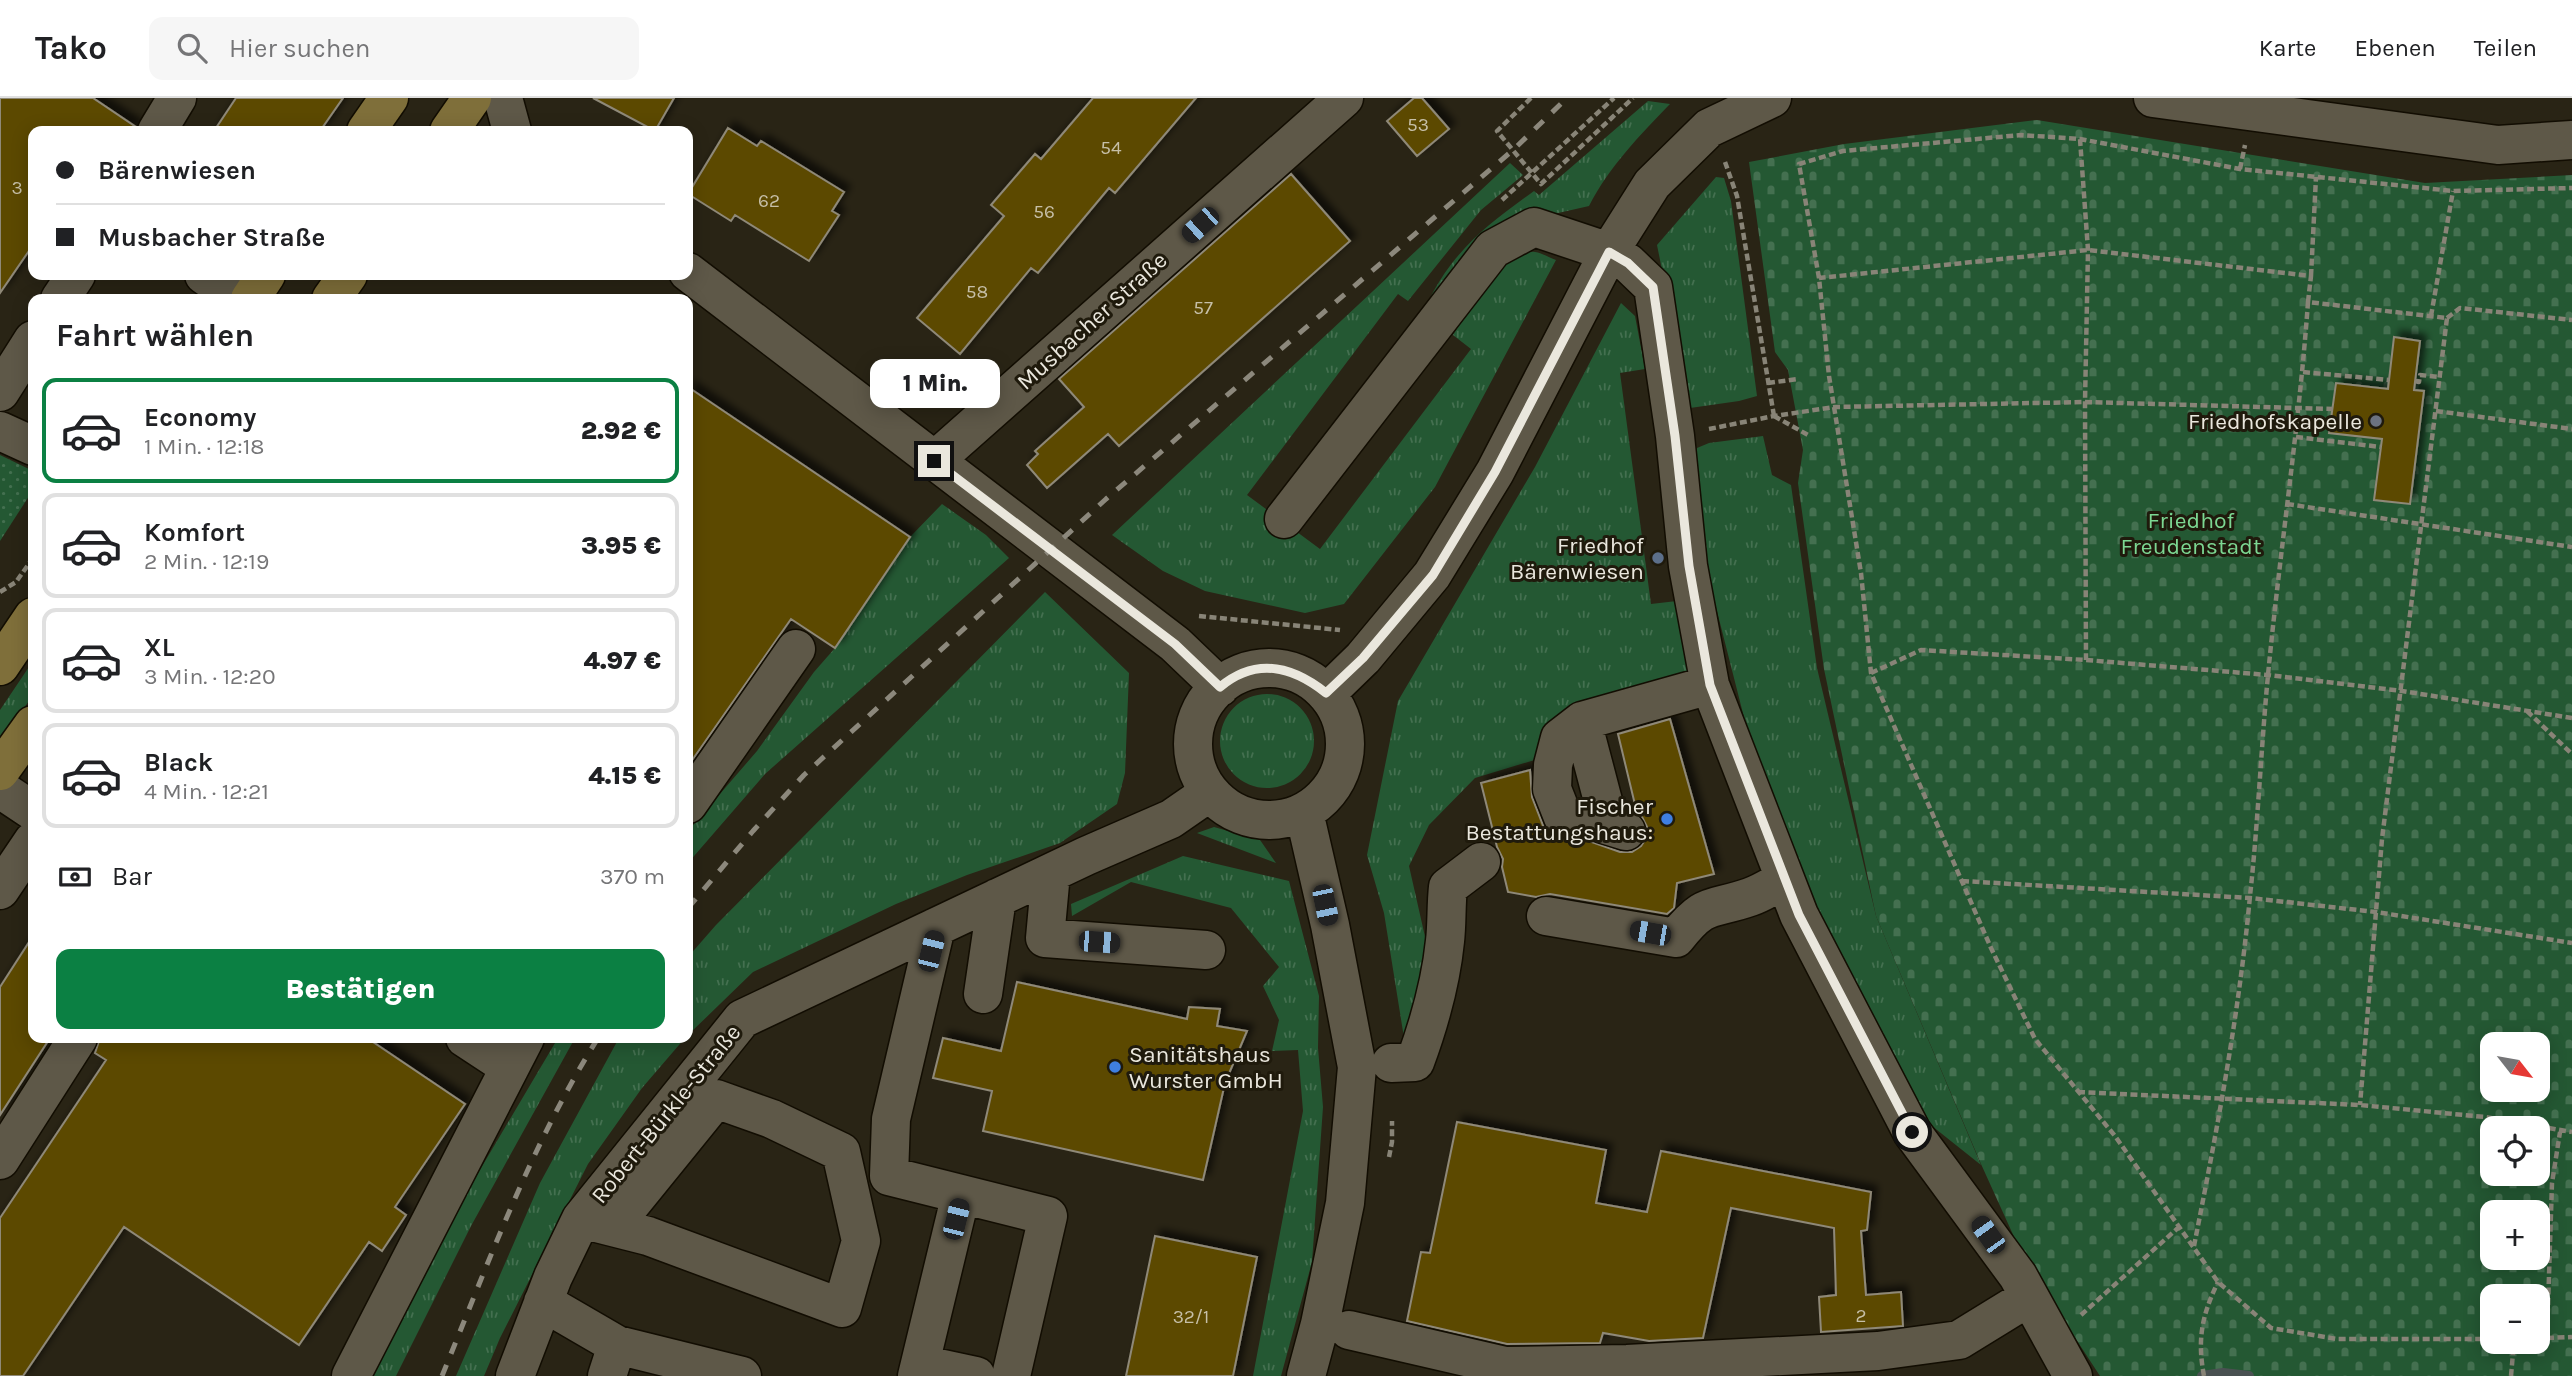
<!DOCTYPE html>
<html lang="de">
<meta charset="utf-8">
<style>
:root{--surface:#fff;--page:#f6f6f6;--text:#202124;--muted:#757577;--line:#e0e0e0;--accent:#0b8043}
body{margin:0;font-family:Karla,sans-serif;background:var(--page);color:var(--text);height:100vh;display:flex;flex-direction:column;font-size:26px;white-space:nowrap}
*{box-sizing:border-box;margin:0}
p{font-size:23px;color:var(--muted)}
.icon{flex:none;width:38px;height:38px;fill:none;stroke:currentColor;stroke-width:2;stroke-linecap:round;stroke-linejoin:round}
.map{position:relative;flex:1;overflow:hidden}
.details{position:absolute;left:28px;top:196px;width:665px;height:749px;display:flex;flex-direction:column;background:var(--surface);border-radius:14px;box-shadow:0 4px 18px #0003}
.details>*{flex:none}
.hud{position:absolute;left:28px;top:28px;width:665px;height:154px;border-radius:14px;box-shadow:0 4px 18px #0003;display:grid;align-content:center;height:154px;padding:0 28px;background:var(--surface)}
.needle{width:46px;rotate:121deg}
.fabs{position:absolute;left:2480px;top:934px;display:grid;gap:14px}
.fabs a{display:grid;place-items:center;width:70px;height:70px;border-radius:14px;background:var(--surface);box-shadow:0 4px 18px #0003;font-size:35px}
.end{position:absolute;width:32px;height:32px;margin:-16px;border:9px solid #eae7dd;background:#111;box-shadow:0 0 0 4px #111}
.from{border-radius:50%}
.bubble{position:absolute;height:49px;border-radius:14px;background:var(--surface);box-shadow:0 4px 18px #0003;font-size:23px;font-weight:800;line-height:49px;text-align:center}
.car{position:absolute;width:21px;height:42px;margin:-21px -10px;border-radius:9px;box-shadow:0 0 5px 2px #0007;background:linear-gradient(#222 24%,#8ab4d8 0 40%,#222 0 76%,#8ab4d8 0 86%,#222 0)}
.hud b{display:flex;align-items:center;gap:24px;height:66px;font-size:26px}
.hud b+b{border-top:2px solid var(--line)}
.hud i{width:18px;height:18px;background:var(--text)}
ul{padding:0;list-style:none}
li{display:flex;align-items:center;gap:21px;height:105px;margin:0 14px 10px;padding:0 14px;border:4px solid var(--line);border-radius:14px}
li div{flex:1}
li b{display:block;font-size:26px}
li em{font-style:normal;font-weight:800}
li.selected{border-color:var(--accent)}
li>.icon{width:63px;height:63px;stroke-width:1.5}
h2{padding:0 28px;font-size:32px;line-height:84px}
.pay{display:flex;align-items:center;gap:18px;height:77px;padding:0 28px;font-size:26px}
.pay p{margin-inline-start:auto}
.primary-button{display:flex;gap:14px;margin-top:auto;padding:14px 28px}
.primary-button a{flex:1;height:80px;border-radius:14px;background:var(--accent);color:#fff;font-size:28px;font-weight:800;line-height:80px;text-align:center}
header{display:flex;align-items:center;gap:42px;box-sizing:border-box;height:98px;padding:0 35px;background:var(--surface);border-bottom:2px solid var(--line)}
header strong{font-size:33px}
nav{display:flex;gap:38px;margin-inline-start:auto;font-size:24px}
.search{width:490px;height:63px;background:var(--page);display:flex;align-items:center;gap:18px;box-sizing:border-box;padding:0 24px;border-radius:14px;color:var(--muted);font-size:26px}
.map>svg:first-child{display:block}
.grass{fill:url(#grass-tufts)}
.cemetery{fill:url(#cemetery-stones);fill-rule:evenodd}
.garden{fill:url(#garden-dots)}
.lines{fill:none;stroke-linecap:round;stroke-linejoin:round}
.stream{stroke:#4a5152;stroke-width:10}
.building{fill:#5b4806;stroke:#8f8978;stroke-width:2;filter:url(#shadow)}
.minor-casing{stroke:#120d02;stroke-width:41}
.major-casing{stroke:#120d02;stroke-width:41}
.path{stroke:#888477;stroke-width:4.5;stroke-dasharray:7 3.5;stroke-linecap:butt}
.minor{stroke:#5e5848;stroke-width:38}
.major{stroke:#7f6f3a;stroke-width:38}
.rail{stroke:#8c887c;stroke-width:5;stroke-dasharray:12 12;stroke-linecap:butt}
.route{stroke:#eae7dd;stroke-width:9}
.worship-dot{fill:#6b7280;stroke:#1f1a0c;stroke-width:2.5}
.service-dot{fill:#5c6f8a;stroke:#1f1a0c;stroke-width:2.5}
.shop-dot{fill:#3f7fe0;stroke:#1f1a0c;stroke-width:2.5}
.labels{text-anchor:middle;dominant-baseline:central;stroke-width:6;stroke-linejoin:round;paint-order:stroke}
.number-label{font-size:19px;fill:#c6bfa7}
.street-label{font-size:23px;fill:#eae7dd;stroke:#1f1a0c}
.poi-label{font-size:23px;fill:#eae7dd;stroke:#1f1a0c;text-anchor:end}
.park-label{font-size:23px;fill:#7cd792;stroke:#1f1a0c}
</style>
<header>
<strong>Tako</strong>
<div class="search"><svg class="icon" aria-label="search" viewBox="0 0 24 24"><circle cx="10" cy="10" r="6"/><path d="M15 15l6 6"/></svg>Hier suchen</div>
<nav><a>Karte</a><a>Ebenen</a><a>Teilen</a></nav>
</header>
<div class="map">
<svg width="2572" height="1278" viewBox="0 0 2572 1278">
<defs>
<pattern id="grass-tufts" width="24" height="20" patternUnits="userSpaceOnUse" patternTransform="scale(1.75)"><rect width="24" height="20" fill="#245833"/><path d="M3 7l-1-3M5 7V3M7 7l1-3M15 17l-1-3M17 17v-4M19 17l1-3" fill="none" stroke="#447050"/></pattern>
<pattern id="cemetery-stones" width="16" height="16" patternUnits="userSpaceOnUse" patternTransform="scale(1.75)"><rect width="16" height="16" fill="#245833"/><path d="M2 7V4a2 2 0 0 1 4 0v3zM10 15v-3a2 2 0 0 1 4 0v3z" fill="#447050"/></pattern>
<pattern id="garden-dots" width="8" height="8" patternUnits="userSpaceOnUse" patternTransform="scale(1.75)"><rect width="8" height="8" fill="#245833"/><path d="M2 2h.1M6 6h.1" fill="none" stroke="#447050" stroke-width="1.8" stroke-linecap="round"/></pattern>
<filter id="shadow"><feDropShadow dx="6" dy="-6" stdDeviation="3.5" flood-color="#0009"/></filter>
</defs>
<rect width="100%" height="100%" fill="#292415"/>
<!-- grass -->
<path class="grass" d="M1648,3L1670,6C1639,38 1609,69 1589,108L1509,126L1435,198H1431C1457,149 1490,125 1534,93L1539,97Z
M1510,65L1523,77L1481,112L1408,203L1398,196L1247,397L1320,451L1471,251L1453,237C1468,214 1503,150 1535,154C1542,155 1550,160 1556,162L1435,389L1344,506L1305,515L1205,493L1163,473L1112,437Z
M1716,79L1724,80L1731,103L1757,298L1739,303L1690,310L1657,147Z
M1621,205L1635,218L1645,271L1620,275L1651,506L1677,503L1691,577L1541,660L1475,680L1429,727L1409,768L1428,852L1405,946L1384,815L1367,757L1398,603L1535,369Z
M1763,338L1772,377L1791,387L1817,570L1876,818L1981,1067L1927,1024L1827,836L1749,639L1705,466L1691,370L1697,350L1709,345Z
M942,406L986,437L1009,460L765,676L688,765V733L757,653L814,574L835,550L910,439Z
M1045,494L1129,575L1125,675L1117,706L1060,745L967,777L896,806L753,874L688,937V859L716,827Z
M33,563V597L0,645V612Z
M1220 643a47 47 0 1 1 94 0a47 47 0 1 1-94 0Z
M1214,729L1260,742L1276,765L1197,735Z
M1183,758L1289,783L1319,898L1318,950L1323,1009L1312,1164L1281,1278H1253L1303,1013L1298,952L1272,953L1279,922L1263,888L1279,869L1231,810L1131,784L1072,818L1071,806Z
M558,940H575L471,1128L396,1278H371L439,1141Z
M619,940H685L642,990L588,1066L500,1240L484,1278H456L540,1085Z"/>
<!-- cemetery -->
<path class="cemetery" d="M2037,22L2425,85L2572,77V1278H2100L2025,1163L1981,1066L1876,818L1824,571L1798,385L1803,352L1788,272L1775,254L1749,64L1844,46ZM2492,947H2538V992H2492ZM2492,1031H2538V1076H2492ZM2492,1115H2538V1160H2492ZM2492,1199H2538V1244H2492Z"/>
<!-- garden -->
<path class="garden" d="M0,357L33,373V392L0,443Z"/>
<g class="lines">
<!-- stream -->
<path class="stream" d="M2202,1278L2223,1275L2249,1278"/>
</g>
<!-- building -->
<path class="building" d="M0,0H93L136,29L135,33H33V147L0,195Z
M236,0H343L320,33H214Z
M593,0H674L655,33Z
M1093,0H1196L1115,95L1109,90L1038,175L1031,170L960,256L917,220L1004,118L991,107L1035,56L1041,61Z
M1414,0H1422L1449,31L1417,58L1387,23Z
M728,30L757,48L761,43L844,94L832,113L839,117L809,163L735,117L731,123L688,96Z
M1291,76L1350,143L1119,348L1108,336L1047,390L1027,367L1038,356L1035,353L1084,309L1059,281Z
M2394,239L2420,243L2414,292L2424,293L2410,406L2374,402L2382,341L2329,335L2336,285L2388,291Z
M688,289L910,439L835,550L791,521L688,668Z
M1670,621L1714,776L1677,785L1674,810L1667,816L1550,796L1536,799L1508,794L1502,769L1503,761L1497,749L1481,685L1530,672L1532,699L1544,730L1549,735L1567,743H1589L1620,754H1632L1641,748L1647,739V729L1642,719L1637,715L1618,636Z
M33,838V940H50L0,1017V889Z
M1017,884L1187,921L1189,909L1220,911L1217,928L1247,933L1225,985L1203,1082L983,1033L992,993L933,980L943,940L1001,953Z
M100,940H367L465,1006L395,1109L406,1117L382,1153L369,1144L299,1247L124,1129L23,1278H0V1120L106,962L95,955Z
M1457,1024L1606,1052L1596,1105L1647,1114L1661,1053L1871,1094L1867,1132L1861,1133L1866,1197L1901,1194L1903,1228L1821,1234L1819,1199L1836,1197L1834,1130L1731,1110L1703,1240L1649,1243L1603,1235L1600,1245L1507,1246L1407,1223L1421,1154L1430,1155Z
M1155,1138L1257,1159L1233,1278H1126Z"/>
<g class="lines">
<!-- minor casing -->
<g class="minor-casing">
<path id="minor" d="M503,0L512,33
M2153,0L2498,47L2572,42
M157,33L177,0
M688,174L1175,546L1220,589
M204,177L224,191L217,201
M60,201L76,177
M0,294L33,242
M0,333L33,348
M934,363L1344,0
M1284,421L1493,151L1534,129L1609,154L1628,165L1653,189L1675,338L1688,468L1710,587L1799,817L1912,1034L2018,1178L2073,1278
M1193 646a76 76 0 1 1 152 0a76 76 0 1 1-152 0Z
M1327,595L1363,560L1432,477L1495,374L1609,154L1652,86L1709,30L1772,0
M1582,623L1603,703L1604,712L1600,720
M0,691L33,713
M688,706L796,551
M1304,714L1330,827L1357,969L1345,1105L1320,1226L1306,1278
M1626,733L1603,726L1600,720L1573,722L1563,719L1552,691L1553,667L1560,640L1582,623L1710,587
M1051,775L1045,840L1206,852
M0,792L33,743
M1546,818L1676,840C1706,802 1710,813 1750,799C1762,795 1774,787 1785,781
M936,829L891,1021L889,1078L1048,1118L1011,1278
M983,896L997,800
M465,940L509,969
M1391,965L1415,964C1429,926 1441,883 1445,843C1447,826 1446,807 1448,789L1481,764
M0,1062L78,940
M581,1121L648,1138L842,1210L861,1143L841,1054L772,1021L716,1001L613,1128
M543,1204L617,1247
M1349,1232L1505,1268L1627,1266L1878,1253L1959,1242L2029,1199
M920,1266L976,1278
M351,1278L525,940
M515,1278L553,1179L581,1121L742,921L1086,758L1171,721L1210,694
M607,1278L617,1247L742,1278
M917,1278L961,1096"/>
</g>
<!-- major casing -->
<g class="major-casing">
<path id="major" d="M366,33L389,0
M449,33L472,0
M250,201L266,177
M331,201L348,177
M0,568L33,519
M0,673L33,627"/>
</g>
<!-- path -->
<path class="path" d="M1531,0L1497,33L1541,86L1633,0
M2080,41L2088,152L2085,304L2086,562
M1725,64L1737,98L1774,318
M2240,71L2245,47
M1502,102L1614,0
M2311,178L2316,79
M1819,180L1799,66L1843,53L2021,37L2080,41L2240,71L2453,93L2572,90
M2308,204L2311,178L2088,152L1819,180L1829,278L1861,475L1871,575L1991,850L2035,941L2115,1038L2218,1184L2271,1230L2337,1241H2492
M2431,218L2453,93
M2447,220L2460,210L2572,222
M2303,274L2389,282
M2415,283L2419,284L2420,277L2440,279
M1768,285L1798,281
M2436,313L2572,331
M1774,318L1808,337
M1709,331L1774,318L1835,309L2085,304L2333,311
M2296,339L2381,349
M2287,406L2572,449
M0,494L16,484L33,460
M1199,518L1340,532
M1871,575L1921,552L2086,562L2268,577L2402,593L2572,620
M2527,613L2572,656
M1962,783L2250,800L2376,814L2572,845
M2078,994L2360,1007L2485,1019L2572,1034
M1389,1059L1392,1044V1023
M2194,1148C2217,1032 2239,916 2250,798C2258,725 2261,651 2268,577C2280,452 2299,329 2308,204L2447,220L2382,741L2360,1007
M2081,1217L2179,1129
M2538,1240H2547L2552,1085L2560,1034
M2547,1240L2572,1239
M2204,1278C2197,1241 2202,1217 2218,1184
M2511,1278L2514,1244"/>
<!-- minor -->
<use href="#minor" class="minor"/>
<!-- major -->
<use href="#major" class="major"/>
<!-- rail -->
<path class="rail" d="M688,810L753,733L804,677L1106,401L1513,52L1567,0
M442,1278C489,1163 532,1045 598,940"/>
</g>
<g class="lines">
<!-- route -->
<path class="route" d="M934,363L1175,546L1220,589C1256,559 1292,568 1326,595L1363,560L1433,477L1495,374L1609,154L1628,165L1653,189L1675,338L1689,468L1710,587L1799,817L1912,1034"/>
</g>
<!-- markers -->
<circle class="worship-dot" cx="2376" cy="323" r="7"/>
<circle class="service-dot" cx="1658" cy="460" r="7"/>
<g class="shop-dot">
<circle cx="1667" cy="721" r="7"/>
<circle cx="1115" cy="969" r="7"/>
</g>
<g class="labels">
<!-- number labels -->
<g class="number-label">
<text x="1418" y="27">53</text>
<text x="1111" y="50">54</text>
<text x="17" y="90">3</text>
<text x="769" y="103">62</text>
<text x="1044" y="114">56</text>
<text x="977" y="194">58</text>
<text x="1203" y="210">57</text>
<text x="1861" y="1218">2</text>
<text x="1191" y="1219">32/1</text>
</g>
<!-- street labels -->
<g class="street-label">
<text transform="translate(1092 223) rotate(-42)">Musbacher Straße</text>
<text transform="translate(666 1016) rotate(-51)">Robert-Bürkle-Straße</text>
</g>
<!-- poi labels -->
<g class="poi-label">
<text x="2362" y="323">Friedhofskapelle</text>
<text x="1644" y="447">Friedhof<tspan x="1644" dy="26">Bärenwiesen</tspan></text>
<text x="1653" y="708">Fischer<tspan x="1653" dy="26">Bestattungshaus:</tspan></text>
<text x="1129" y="956" text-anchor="start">Sanitätshaus<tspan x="1129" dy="26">Wurster GmbH</tspan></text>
</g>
<!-- park labels -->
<g class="park-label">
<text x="2191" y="422">Friedhof<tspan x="2191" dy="26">Freudenstadt</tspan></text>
</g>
</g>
</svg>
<div class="fabs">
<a><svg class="needle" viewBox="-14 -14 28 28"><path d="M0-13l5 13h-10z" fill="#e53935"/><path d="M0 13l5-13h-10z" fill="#757577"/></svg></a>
<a><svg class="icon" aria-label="locate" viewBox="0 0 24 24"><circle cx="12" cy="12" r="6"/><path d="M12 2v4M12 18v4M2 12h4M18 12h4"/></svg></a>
<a>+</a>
<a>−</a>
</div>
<i class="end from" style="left:1912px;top:1034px"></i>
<i class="end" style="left:934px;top:363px"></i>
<div class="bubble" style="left:870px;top:261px;width:130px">1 Min.</div>
<i class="car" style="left:1200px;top:127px;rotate:228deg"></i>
<i class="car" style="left:1325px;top:807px;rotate:168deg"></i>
<i class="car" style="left:1650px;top:835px;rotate:280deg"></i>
<i class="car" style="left:1099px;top:844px;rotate:94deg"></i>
<i class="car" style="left:931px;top:853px;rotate:14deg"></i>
<i class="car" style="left:956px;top:1121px;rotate:14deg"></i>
<i class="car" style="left:1988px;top:1137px;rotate:324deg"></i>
<div class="hud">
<b><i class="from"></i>Bärenwiesen</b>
<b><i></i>Musbacher Straße</b>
</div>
<section class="details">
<h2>Fahrt wählen</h2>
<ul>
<li class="selected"><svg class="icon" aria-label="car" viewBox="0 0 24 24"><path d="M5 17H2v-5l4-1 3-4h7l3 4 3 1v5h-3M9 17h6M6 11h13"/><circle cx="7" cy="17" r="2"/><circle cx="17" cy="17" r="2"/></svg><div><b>Economy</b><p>1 Min. · 12:18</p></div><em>2.92 €</em></li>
<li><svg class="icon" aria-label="car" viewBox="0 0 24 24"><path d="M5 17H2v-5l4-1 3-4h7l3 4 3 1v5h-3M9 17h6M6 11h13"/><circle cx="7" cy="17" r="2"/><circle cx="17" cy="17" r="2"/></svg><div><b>Komfort</b><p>2 Min. · 12:19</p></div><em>3.95 €</em></li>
<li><svg class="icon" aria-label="car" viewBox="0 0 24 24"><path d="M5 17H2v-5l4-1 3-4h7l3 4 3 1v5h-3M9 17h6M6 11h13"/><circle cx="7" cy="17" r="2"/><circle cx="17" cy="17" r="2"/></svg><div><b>XL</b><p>3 Min. · 12:20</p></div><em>4.97 €</em></li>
<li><svg class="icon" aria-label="car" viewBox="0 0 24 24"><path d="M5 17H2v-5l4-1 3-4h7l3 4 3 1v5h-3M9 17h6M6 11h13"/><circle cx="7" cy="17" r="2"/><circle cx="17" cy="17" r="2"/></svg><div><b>Black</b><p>4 Min. · 12:21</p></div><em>4.15 €</em></li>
</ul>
<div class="pay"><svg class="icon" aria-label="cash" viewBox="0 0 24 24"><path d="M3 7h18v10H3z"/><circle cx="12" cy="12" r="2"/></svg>Bar<p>370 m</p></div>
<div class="primary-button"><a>Bestätigen</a></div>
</section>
</div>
